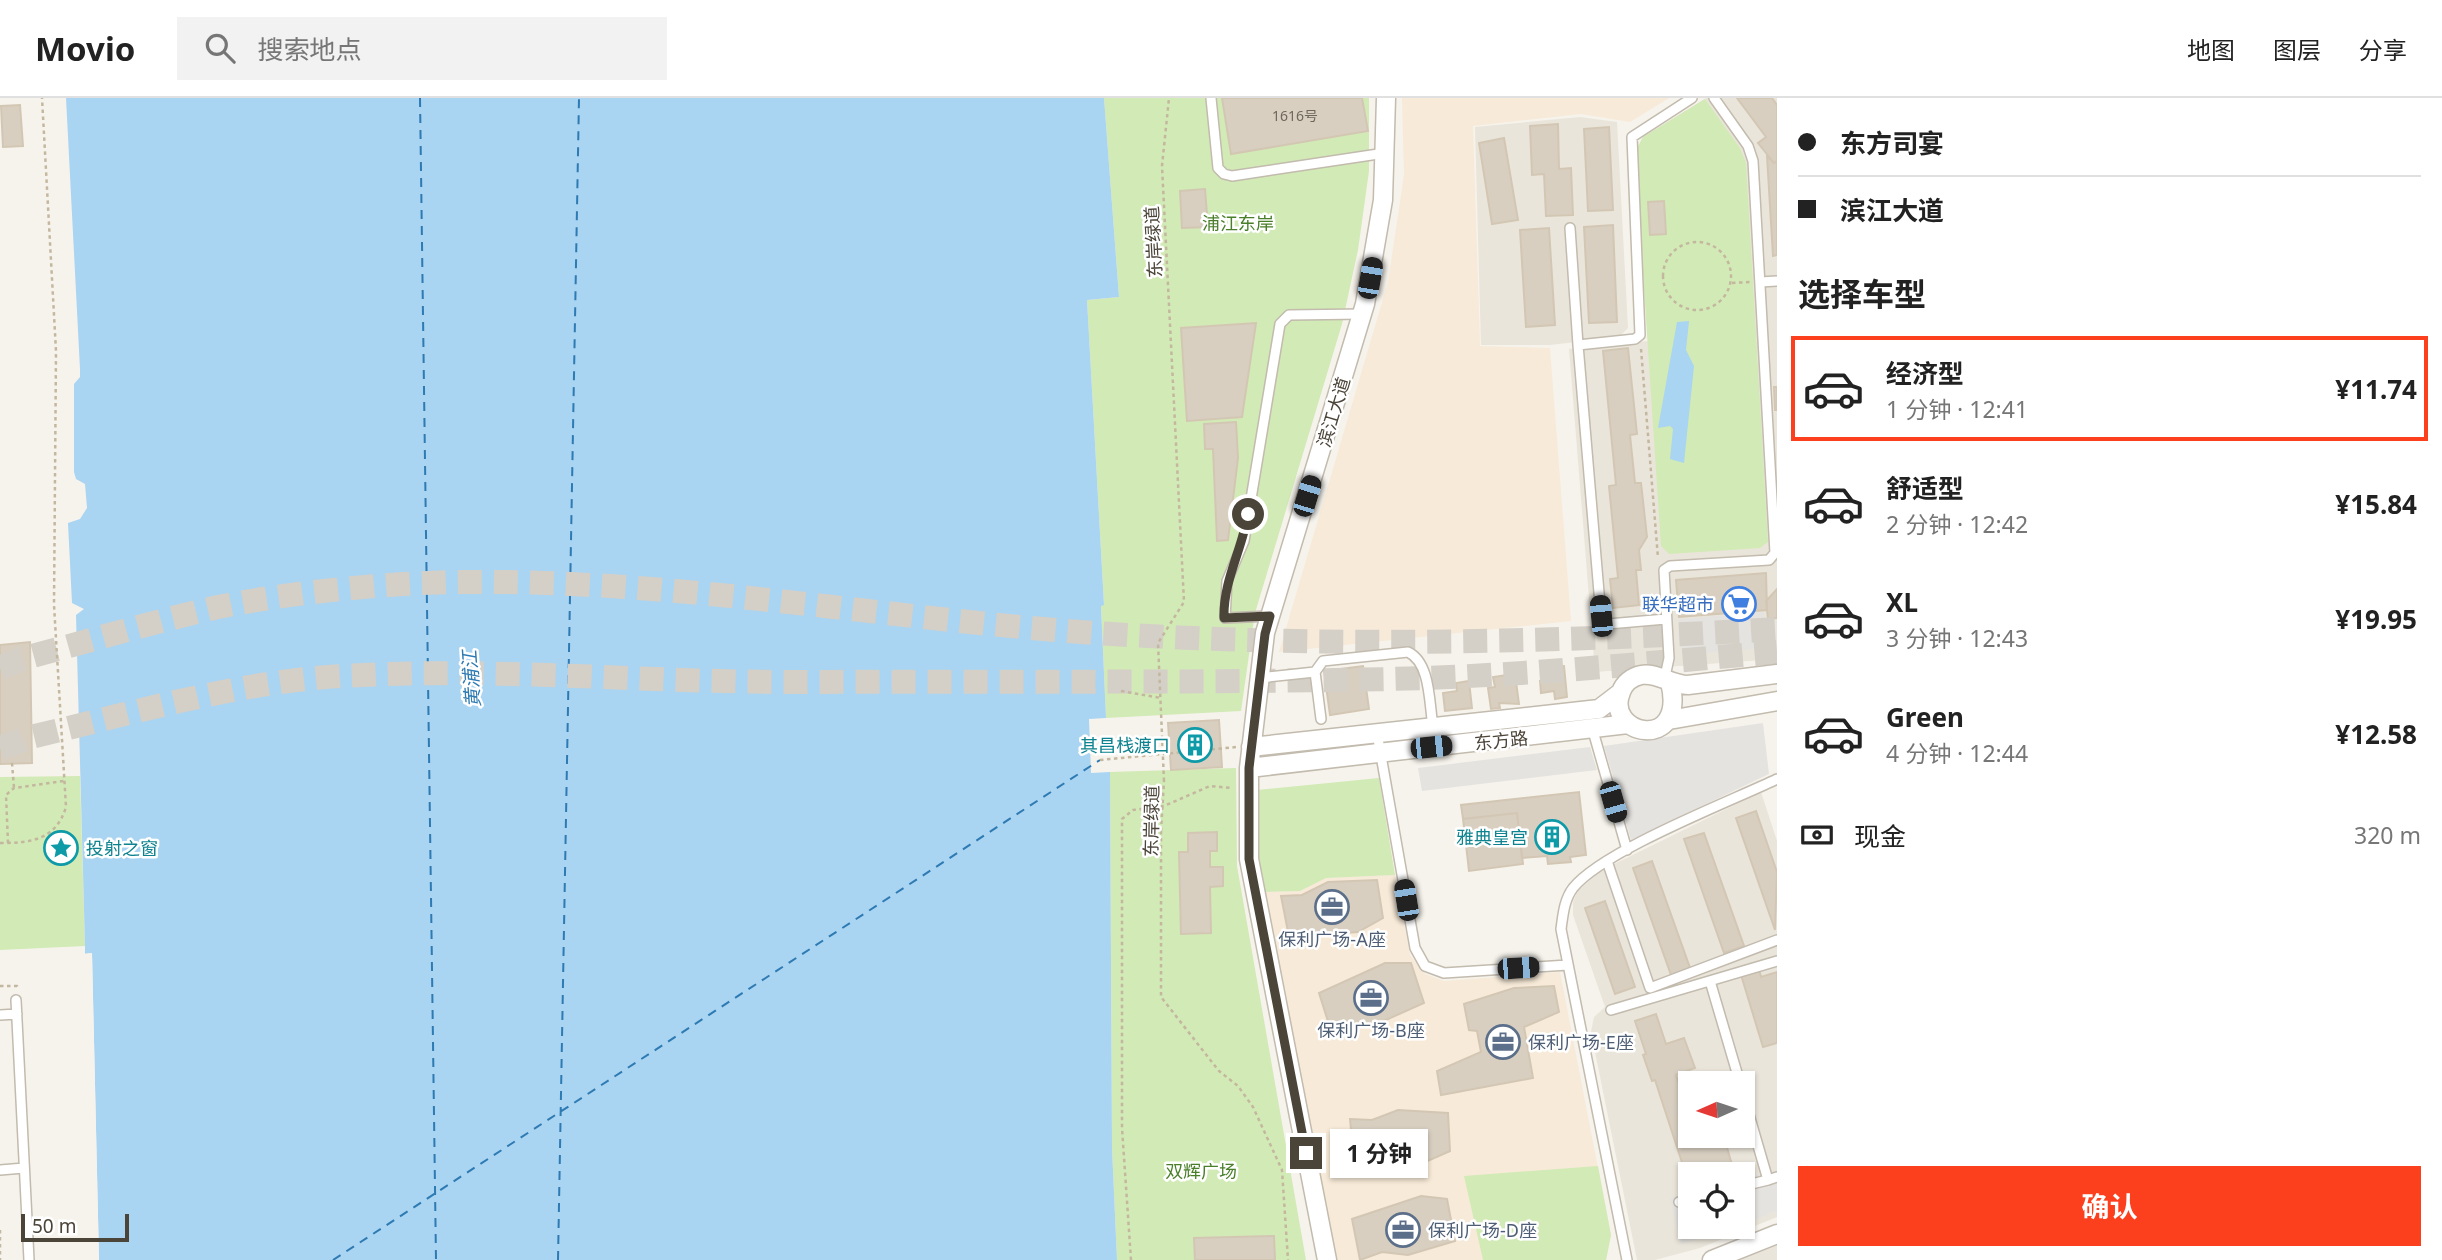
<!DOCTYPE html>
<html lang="zh">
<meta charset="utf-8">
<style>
:root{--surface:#fff;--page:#f2f2f2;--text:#222;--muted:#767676;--line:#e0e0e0;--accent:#fc3f1d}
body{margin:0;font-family:"Noto Sans","Noto Sans SC",sans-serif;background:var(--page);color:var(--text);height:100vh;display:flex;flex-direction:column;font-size:26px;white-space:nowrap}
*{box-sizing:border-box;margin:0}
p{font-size:23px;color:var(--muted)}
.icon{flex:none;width:38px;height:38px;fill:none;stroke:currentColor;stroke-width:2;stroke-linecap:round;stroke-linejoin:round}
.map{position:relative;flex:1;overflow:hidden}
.panel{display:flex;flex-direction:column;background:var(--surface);width:665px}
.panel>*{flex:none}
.hud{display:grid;align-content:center;height:154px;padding:0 21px;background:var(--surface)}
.needle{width:46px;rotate:267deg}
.fabs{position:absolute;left:1678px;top:973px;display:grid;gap:14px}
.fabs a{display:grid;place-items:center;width:77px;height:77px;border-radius:0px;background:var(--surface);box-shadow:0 2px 5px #0004;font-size:35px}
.scale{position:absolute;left:21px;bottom:18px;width:108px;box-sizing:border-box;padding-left:7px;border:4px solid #4b4439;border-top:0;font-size:19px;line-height:24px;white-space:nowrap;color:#4b4439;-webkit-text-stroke:5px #fff;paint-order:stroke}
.end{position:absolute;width:32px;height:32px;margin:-16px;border:9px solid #4b4439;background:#fff;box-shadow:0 0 0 4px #fff}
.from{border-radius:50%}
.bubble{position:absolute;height:49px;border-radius:0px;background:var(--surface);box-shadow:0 2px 5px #0004;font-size:23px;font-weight:700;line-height:49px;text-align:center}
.car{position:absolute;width:21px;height:42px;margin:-21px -10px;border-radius:9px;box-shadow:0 0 5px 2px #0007;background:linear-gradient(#222 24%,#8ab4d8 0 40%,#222 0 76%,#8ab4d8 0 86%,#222 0)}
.hud b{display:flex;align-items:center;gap:24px;height:66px;font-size:26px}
.hud b+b{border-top:2px solid var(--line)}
.hud i{width:18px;height:18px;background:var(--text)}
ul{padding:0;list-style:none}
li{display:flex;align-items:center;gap:21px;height:105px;margin:0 14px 10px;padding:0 7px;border:4px solid transparent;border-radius:0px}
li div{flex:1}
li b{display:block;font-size:26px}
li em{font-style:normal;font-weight:700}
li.on{border-color:var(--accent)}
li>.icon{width:63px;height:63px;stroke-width:1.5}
h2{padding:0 21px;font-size:32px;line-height:84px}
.pay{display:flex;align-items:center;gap:18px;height:77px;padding:0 21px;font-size:26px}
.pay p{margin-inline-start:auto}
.action{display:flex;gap:14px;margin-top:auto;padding:14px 21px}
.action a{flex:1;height:80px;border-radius:0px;background:var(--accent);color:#fff;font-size:28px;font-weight:700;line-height:80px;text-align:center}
header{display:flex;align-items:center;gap:42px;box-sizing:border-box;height:98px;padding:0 35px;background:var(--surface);border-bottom:2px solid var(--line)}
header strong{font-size:33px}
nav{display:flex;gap:38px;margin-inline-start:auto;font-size:24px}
.search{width:490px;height:63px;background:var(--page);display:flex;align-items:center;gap:18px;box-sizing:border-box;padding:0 24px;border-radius:0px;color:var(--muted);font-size:26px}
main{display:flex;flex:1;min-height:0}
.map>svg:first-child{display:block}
.residential{fill:#eae5da;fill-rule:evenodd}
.commercial{fill:#f7ead8}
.green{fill:#d2eab5}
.parking{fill:#e5e3e0}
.water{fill:#a9d4f2}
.pier{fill:#f6f3ec}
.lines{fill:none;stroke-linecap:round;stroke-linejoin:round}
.ferry{stroke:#2e7ab2;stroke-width:2;stroke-dasharray:9 7;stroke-linecap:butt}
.building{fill:#d8cfc1;stroke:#d3c7b4;stroke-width:2}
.secondary-tunnel{stroke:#d4d0c8;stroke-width:24;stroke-dasharray:24 12;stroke-linecap:butt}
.lane-casing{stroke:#c2bbae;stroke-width:12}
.street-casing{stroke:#c2bbae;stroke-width:21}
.path{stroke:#c4b79f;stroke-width:2.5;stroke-dasharray:3.5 3.5;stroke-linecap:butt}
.lane{stroke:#fff;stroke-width:9}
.street{stroke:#fff;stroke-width:18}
.path-bridge{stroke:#c4b79f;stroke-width:2.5;stroke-dasharray:3.5 3.5;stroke-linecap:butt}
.route{stroke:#4b4439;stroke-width:9}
.labels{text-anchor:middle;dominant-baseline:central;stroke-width:5;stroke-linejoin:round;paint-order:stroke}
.number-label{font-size:14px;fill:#6e675b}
.park-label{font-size:18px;fill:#4a7f2a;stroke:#fff}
.street-label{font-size:18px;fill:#4b4439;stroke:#fff}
.shop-label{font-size:18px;fill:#366cbe;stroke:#fff;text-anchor:end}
.culture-label{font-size:18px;fill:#0d838f;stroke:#fff;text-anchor:end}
.service-label{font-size:18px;fill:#4e5e75;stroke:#fff}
.water-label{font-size:19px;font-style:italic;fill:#2e7ab2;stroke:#fff}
</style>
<header>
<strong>Movio</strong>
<div class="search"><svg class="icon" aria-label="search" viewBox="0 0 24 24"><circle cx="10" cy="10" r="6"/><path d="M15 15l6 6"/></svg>搜索地点</div>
<nav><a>地图</a><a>图层</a><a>分享</a></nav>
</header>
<main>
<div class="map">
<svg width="1777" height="1162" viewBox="0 0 1777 1162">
<rect width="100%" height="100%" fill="#f6f3ec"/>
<!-- residential -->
<path class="residential" d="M1706,0H1777V561L1595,574L1569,251L1648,243L1635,54L1643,39Z
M1580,19L1617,24L1628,230L1619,239L1550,247H1481L1475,29Z
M1761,694L1777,743V1119L1700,1150L1655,1162H1637L1591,934L1594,919L1605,909L1573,817V804L1577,794L1600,773ZM1690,985H1743V1038H1690ZM1690,1076H1743V1129H1690Z
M1777,1143V1162H1731Z"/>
<!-- commercial -->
<path class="commercial" d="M1402,0H1669L1630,24L1581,16L1473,28L1480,248L1550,250L1571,523L1279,554L1388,184L1404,77Z
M1395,777L1410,857L1425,876L1444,883L1560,874L1611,1137L1606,1162H1336L1265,794L1300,793L1325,780Z"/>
<!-- green -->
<path class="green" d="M1104,0H1369V73L1358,152L1342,226L1255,515L1241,613L1106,620L1101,507H1104L1087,202L1119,199Z
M1705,1L1740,50L1746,65L1768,444L1760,450L1669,456L1661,448L1635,54L1643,39Z
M1236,670L1237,768L1306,1162H1117L1112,1050L1110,674Z
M80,678L85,848L0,852V679Z
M1379,680L1395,777L1326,780L1300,793L1265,794L1259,762L1257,692Z
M1598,1068L1611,1137L1606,1162H1483L1464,1078Z"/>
<!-- parking -->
<path class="parking" d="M1764,514L1767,550L1682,557L1679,521Z
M1763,625L1769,676L1631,742L1604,648Z
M1590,649L1597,672L1422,693L1418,670Z
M1777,1072V1112L1743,1128V1081Z
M1690,1095V1129H1740L1681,1146L1670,1100Z"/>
<!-- water -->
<path class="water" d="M66,0H1104L1119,199L1087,202L1104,507L1101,508L1106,620L1089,621L1091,675L1110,674L1112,1050L1117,1162H99L92,855L85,856V848L76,517L84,511L72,505L68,425L80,421L87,410L85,386L76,381L74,374V286L80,279V271Z
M1689,223L1686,252L1694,268L1684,365L1670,361L1673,331L1670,328L1658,330L1677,224Z"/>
<!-- pier -->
<path class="pier" d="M92,855L99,1162H96L89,859L82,856Z"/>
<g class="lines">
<!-- ferry -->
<path class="ferry" d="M420,0L436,1162
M333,1162L1100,662
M558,1162L579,0"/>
</g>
<!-- building -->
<path class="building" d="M1222,0H1362L1368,33L1231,56Z
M1737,0H1772L1777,7V63L1774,65L1758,45L1766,39Z
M20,7L23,48L3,49L1,8Z
M1558,26L1559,71L1571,70L1573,117L1546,118L1544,76L1532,77L1530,28Z
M1609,29L1613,112L1588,113L1584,31Z
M1504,40L1518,122L1492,126L1479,45Z
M1767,58L1774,65L1777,63V157L1773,158Z
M1205,91L1208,129L1182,130L1180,93Z
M1664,103L1666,136L1650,137L1648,104Z
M1613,127L1617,224L1589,225L1584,129Z
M1549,130L1555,227L1526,229L1520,132Z
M1256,225L1242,319L1187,323L1181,230Z
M1628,250L1637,336L1630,337L1635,385H1641L1647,439L1639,452L1641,472H1636L1639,507L1613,510L1610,481L1618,480L1609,388L1616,387L1603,253Z
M1774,289H1777V312H1775Z
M1236,324L1238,360L1228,442L1217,443L1213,351H1205L1204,326Z
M1766,475L1767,512L1679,519L1676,482Z
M1777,491V520L1768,521L1766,503Z
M30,544L32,665L0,666V547Z
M1363,568L1369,611L1330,617L1324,573Z
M1564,568L1567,599L1555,601L1554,593L1541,595L1540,583L1553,582L1552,569Z
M1515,576L1519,606L1499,605L1500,610L1491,611L1488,590L1495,589L1493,579Z
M1469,583L1472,610L1445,613L1443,595L1457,593L1456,585Z
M1219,622L1222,669L1171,672L1168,625Z
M1579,694L1586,757L1570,759L1571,764L1548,766L1547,758L1522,760L1517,715L1463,721L1461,707Z
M1756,713L1777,774L1775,832L1736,720Z
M1517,715L1523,766L1469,773L1463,721Z
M1217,734V753H1210V769H1223V788L1210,789L1211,835L1181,836L1179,754H1188V735Z
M1704,735L1744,848L1724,855L1684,741Z
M1652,763L1690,870L1671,877L1633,770Z
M1377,782L1383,820L1358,834L1289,839L1281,798L1302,797L1328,784Z
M1605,803L1635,889L1615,896L1585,810Z
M1385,865H1411L1424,905L1379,925H1353L1332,936L1319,895Z
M1759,871L1761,879L1777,874V945L1763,949L1741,877Z
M1554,888L1559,914L1524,929L1533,980L1441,997L1437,973L1481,954L1477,933L1469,932L1464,906L1514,890Z
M1656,916L1666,946L1684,940L1695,970L1676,977L1690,1018V1038H1738L1739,1042L1726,1046L1732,1067L1708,1076H1690V1089L1655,982L1652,983L1643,957L1646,956L1635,923Z
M1398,1012L1448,1015L1450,1053L1423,1065L1354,1063L1350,1021L1372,1022Z
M1421,1098L1447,1101L1455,1143L1408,1157L1382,1154L1360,1162L1352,1121Z
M1274,1138L1275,1162H1195L1194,1140Z"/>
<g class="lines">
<!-- secondary-tunnel -->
<path class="secondary-tunnel" d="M0,570L21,561C86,544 152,524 218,509C278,497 342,490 403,486C647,473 887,524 1129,537C1345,549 1562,544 1777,531
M0,650L31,639C133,615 237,584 342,578C498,569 653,585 809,584C1003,583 1197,585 1390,581C1520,578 1648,565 1777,554"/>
<!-- lane casing -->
<g class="lane-casing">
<path id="lane" d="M1211,0L1218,70L1224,76L1232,78L1385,55
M1570,130L1578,247
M1760,184L1777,183
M1270,518L1225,520L1227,483L1244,443L1280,226L1289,217L1363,216
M1666,521L1608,526L1601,518L1578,247L1635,241L1640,237L1632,39L1692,0
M1259,580L1315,574
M1660,580L1666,574L1669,560L1664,472L1670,468L1769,462L1775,455L1753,63L1748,48L1714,0
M1321,621L1315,574L1323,563L1408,554C1431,565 1429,606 1433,628
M1593,633L1627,752
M1377,635L1415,850L1425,868L1444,875L1568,867
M1607,763L1650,890L1777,842
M1710,883L1740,985
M16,902L29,1162
M1611,912L1777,863
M0,917L17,916
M1743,996L1768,1082L1777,1079
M0,1072L24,1070
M1743,1088L1768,1082
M1679,1104L1690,1101
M1627,1162L1561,831C1563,817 1564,802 1573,790C1604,752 1729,704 1777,681"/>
</g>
<!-- street casing -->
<g class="street-casing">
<path id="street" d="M1670,584C1688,656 1603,637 1621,594C1624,585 1632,579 1641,577C1657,574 1671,587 1688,587L1777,576
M1669,622L1777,603
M1251,649L1599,611L1620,595
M1249,670L1628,626
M1327,1162L1249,761V670L1265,535L1365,206L1383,102L1386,0
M1712,1162L1777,1136"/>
</g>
<!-- path -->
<path class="path" d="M1663 178a34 34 0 1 1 68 0a34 34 0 1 1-68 0Z
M1732,185L1750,184
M1641,251L1658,460
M1121,593L1161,600
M1100,662L1237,649
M12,665L14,690
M1164,683L1158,545L1184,504L1162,68L1169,0
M1161,733V899L1219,973L1238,988L1253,1009L1282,1072L1288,1162
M0,745C31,745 56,742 66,709L54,507L56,253L42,0
M8,745L6,697L14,690L64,683
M0,888H17V892
M0,1132V1162
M1131,1162L1122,1030V721L1133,712L1164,708L1210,688L1232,690"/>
<!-- lane -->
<use href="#lane" class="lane"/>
<!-- street -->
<use href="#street" class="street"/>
<!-- path-bridge -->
<path class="path-bridge" d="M1161,733L1164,683"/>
</g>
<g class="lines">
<!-- route -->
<path class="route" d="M1248,416C1242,452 1223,483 1224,520L1270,518L1265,536L1249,670V761L1306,1055"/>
</g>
<!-- icons -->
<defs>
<g id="supermarket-ring" transform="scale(1.75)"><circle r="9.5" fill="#fff" stroke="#3f7fe0" stroke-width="1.5"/><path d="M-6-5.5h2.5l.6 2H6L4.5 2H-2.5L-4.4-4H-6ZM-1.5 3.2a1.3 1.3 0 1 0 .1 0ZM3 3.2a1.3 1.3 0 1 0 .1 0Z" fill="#3f7fe0"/></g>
<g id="building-ring" transform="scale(1.75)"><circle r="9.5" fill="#fff" stroke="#0f9aa8" stroke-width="1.5"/><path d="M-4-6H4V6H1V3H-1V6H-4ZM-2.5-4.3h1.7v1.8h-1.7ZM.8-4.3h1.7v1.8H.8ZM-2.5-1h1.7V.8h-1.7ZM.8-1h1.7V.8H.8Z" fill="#0f9aa8"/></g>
<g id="sight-ring" transform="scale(1.75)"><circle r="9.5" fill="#fff" stroke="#0f9aa8" stroke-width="1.5"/><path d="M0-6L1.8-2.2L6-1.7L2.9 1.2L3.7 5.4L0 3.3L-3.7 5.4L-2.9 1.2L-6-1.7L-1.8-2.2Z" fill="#0f9aa8"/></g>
<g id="office-ring" transform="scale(1.75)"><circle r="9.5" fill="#fff" stroke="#5c6f8a" stroke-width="1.5"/><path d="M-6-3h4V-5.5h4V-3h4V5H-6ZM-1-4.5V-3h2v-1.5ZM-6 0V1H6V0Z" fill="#5c6f8a"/></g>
</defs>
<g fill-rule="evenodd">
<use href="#supermarket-ring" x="1739" y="506"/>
<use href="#building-ring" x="1195" y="647"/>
<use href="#building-ring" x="1552" y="739"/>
<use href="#sight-ring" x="61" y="750"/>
<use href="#office-ring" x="1332" y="809"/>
<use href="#office-ring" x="1371" y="900"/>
<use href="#office-ring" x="1503" y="944"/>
<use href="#office-ring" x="1403" y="1132"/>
</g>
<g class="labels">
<!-- number labels -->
<g class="number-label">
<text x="1295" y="17">1616号</text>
</g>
<!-- park labels -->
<g class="park-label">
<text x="1238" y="125">浦江东岸</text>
<text x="1201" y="1073">双辉广场</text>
</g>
<!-- street labels -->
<g class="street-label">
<text transform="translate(1153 144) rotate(-93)">东岸绿道</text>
<text transform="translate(1333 314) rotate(-73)">滨江大道</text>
<text transform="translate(1501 642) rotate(-6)">东方路</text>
<text transform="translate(1151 723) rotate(-89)">东岸绿道</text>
</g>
<!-- shop labels -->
<g class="shop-label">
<text x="1714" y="506">联华超市</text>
</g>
<!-- culture labels -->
<g class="culture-label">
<text x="1170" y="647">其昌栈渡口</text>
<text x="1528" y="739">雅典皇宫</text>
<text x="86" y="750" text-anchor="start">投射之窗</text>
</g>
<!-- service labels -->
<g class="service-label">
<text x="1332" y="841">保利广场-A座</text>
<text x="1371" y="932">保利广场-B座</text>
<text x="1528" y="944" text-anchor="start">保利广场-E座</text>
<text x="1428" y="1132" text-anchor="start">保利广场-D座</text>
</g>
<!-- water labels -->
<g class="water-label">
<text transform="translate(471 581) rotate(-94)">黄浦江</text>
</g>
</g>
</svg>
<div class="fabs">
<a><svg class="needle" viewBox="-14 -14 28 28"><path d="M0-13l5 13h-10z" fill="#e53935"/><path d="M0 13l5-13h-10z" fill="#767676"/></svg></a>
<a><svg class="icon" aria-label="locate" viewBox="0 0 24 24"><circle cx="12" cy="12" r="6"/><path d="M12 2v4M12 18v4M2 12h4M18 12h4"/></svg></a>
</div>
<div class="scale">50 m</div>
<i class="end from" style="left:1248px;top:416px"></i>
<i class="end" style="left:1306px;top:1055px"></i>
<div class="bubble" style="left:1330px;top:1031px;width:98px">1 分钟</div>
<i class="car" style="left:1370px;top:180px;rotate:10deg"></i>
<i class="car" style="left:1307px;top:398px;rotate:17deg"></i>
<i class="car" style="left:1601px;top:518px;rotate:355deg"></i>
<i class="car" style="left:1431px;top:649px;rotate:84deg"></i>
<i class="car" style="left:1613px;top:704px;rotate:164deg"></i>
<i class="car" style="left:1406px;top:802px;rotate:351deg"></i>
<i class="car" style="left:1518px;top:870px;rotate:86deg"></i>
</div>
<section class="panel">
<div class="hud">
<b><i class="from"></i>东方司宴</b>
<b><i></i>滨江大道</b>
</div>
<h2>选择车型</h2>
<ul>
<li class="on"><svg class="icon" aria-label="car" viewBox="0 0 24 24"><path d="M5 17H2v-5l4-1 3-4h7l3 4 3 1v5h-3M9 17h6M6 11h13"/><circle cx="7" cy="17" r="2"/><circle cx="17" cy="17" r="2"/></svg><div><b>经济型</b><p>1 分钟 · 12:41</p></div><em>¥11.74</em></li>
<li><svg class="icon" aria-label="car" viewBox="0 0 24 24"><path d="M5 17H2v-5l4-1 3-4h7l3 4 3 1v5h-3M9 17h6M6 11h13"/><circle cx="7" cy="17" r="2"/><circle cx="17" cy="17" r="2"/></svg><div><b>舒适型</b><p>2 分钟 · 12:42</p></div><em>¥15.84</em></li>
<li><svg class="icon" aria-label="car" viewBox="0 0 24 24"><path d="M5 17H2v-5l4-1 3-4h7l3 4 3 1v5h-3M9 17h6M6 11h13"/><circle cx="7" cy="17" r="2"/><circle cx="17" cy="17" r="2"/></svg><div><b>XL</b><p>3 分钟 · 12:43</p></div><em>¥19.95</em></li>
<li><svg class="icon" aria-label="car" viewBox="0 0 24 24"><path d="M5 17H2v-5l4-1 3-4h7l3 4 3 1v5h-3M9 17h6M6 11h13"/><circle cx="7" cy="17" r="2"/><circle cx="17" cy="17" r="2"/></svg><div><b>Green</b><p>4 分钟 · 12:44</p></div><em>¥12.58</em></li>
</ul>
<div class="pay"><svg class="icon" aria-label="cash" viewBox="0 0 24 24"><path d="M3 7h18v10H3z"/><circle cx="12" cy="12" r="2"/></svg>现金<p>320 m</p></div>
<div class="action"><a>确认</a></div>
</section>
</main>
